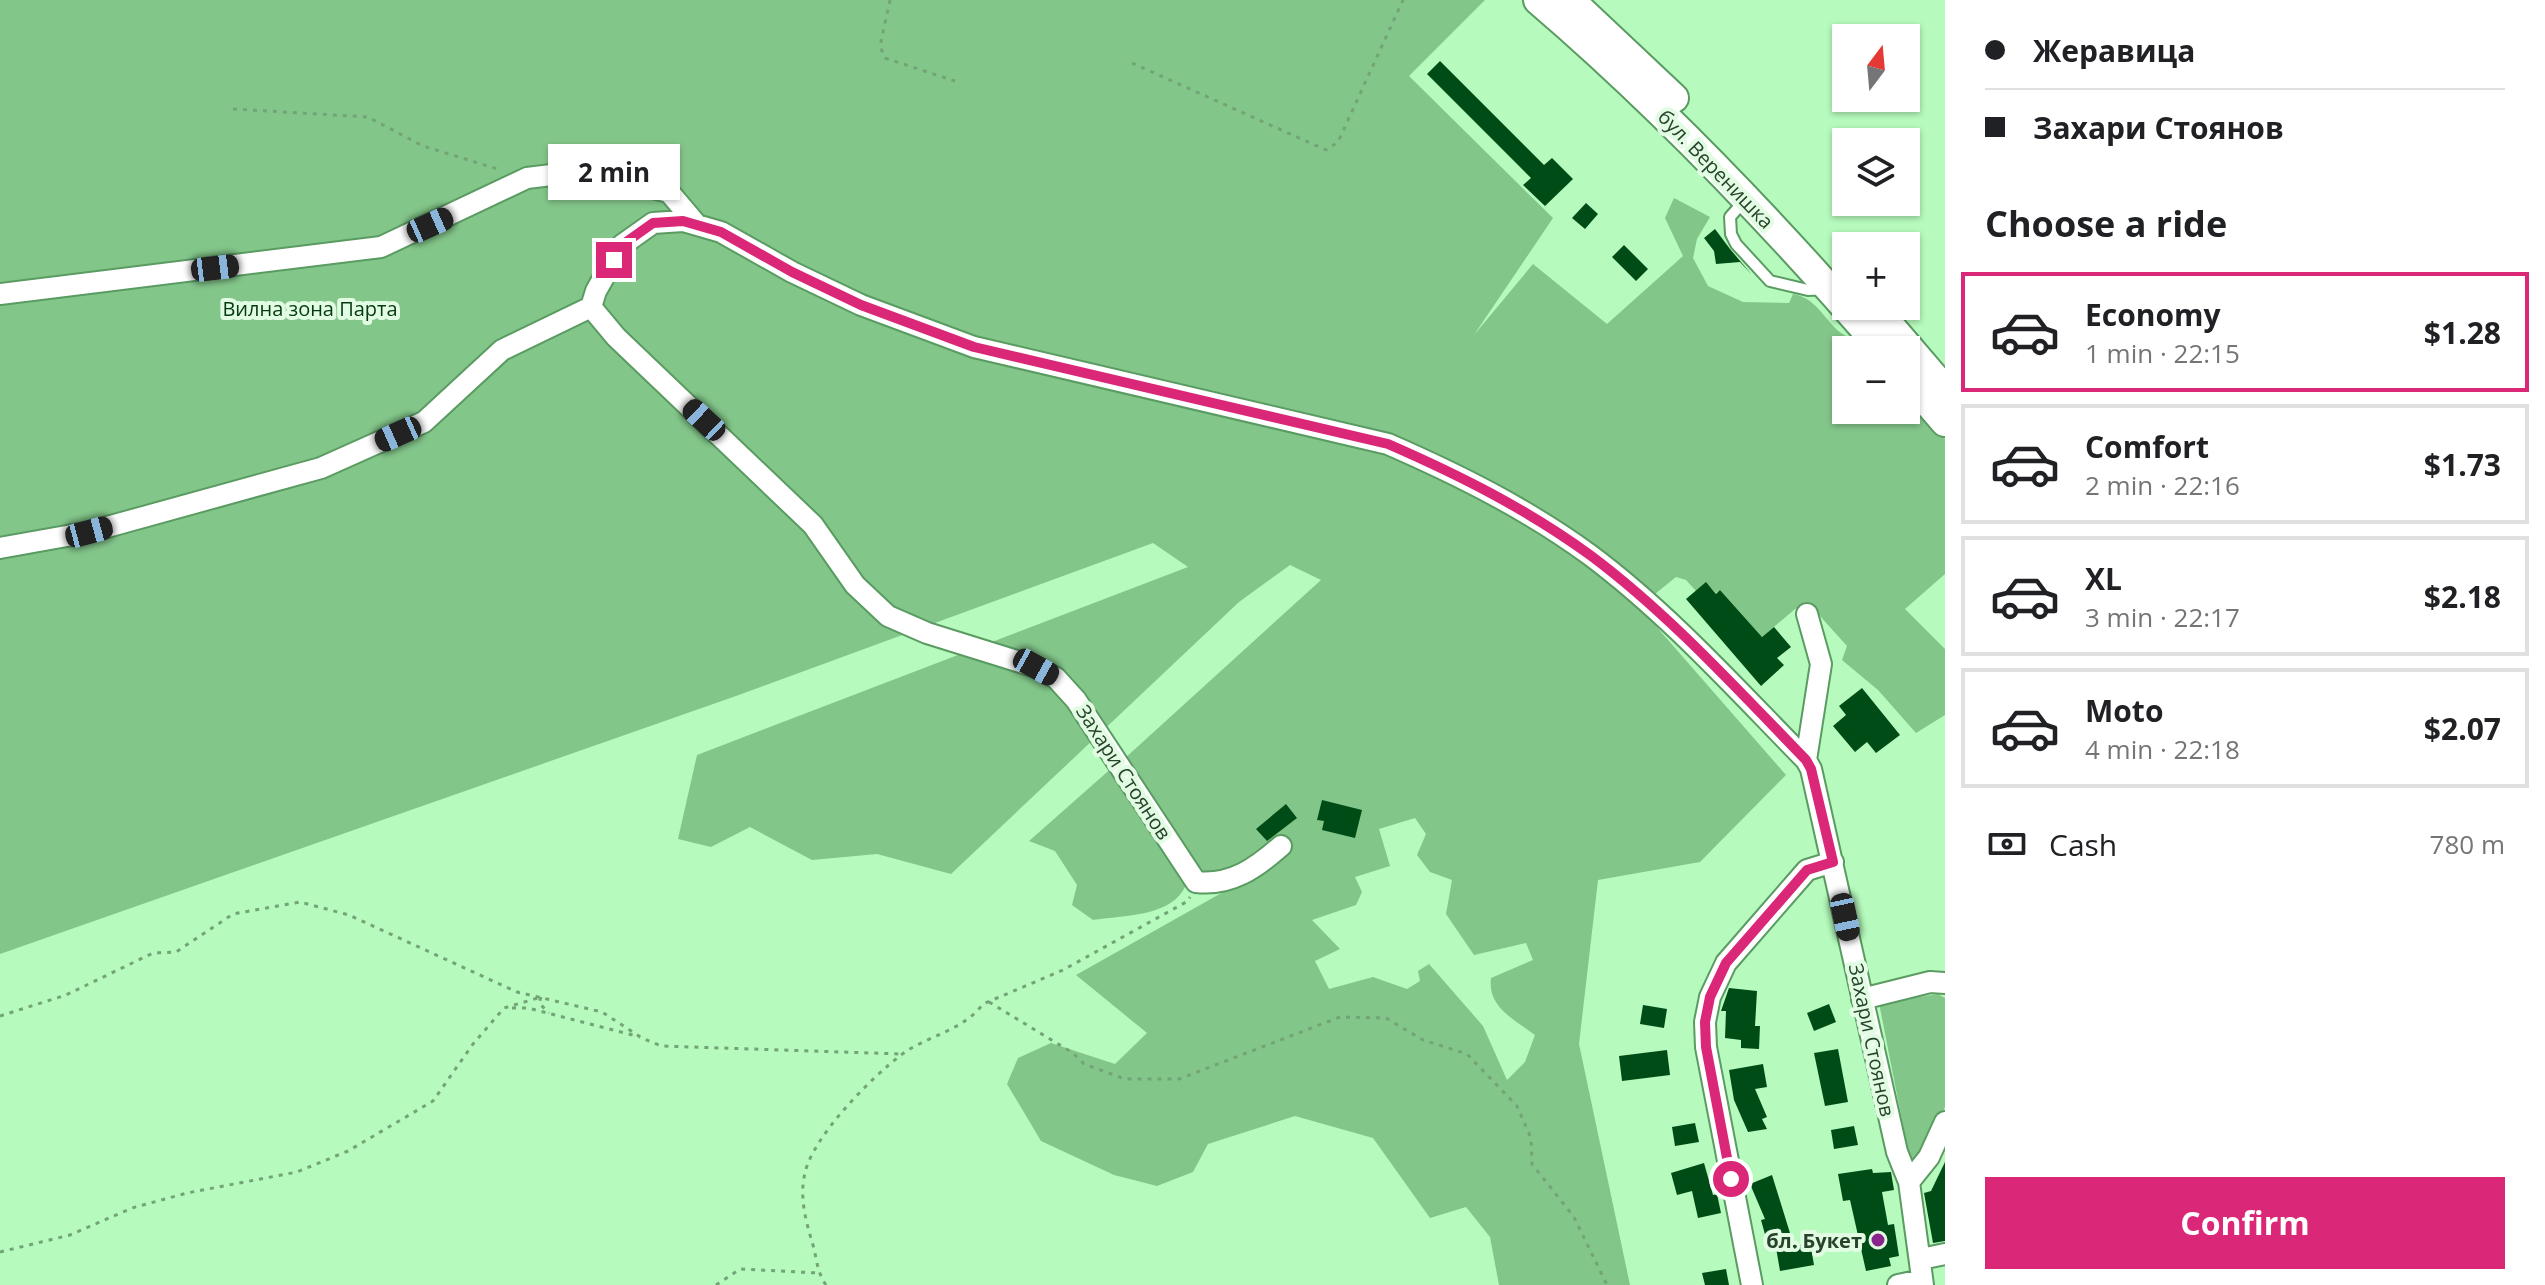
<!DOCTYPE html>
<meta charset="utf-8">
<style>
:root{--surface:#fff;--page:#f6f6f6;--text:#202124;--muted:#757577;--line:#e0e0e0;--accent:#db2777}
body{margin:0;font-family:"Open Sans",sans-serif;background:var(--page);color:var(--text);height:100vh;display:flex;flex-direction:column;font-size:30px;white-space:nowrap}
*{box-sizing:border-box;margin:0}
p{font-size:26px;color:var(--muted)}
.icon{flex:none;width:44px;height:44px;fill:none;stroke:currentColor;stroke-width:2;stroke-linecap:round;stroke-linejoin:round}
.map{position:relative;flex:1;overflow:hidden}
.panel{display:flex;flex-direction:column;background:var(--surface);width:600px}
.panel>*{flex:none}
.hud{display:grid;align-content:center;height:176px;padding:0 40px;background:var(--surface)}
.needle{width:52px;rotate:16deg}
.buttons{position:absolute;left:1832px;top:24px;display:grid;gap:16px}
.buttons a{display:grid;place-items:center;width:88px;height:88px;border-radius:0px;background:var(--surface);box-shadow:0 2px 6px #0004;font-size:40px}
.end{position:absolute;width:36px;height:36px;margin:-18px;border:10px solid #db2777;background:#fff;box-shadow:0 0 0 4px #fff}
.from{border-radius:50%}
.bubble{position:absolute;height:56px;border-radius:0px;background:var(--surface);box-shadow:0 2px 6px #0004;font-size:26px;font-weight:700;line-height:56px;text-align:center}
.car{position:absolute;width:24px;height:48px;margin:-24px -12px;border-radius:10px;box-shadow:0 0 6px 2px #0007;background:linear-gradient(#222 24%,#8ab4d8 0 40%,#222 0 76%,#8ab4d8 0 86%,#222 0)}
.hud b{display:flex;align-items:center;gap:28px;height:76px;font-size:30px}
.hud b+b{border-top:2px solid var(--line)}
.hud i{width:20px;height:20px;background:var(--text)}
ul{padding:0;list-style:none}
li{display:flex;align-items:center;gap:24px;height:120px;margin:0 16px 12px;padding:0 24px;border:4px solid var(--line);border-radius:0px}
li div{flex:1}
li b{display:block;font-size:30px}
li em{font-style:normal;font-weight:700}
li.active{border-color:var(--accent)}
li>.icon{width:72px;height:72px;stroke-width:1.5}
h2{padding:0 40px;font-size:36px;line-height:96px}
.pay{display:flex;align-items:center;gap:20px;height:88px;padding:0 40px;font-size:30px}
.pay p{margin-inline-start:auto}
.primary-button{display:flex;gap:16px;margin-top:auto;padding:16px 40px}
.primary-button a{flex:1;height:92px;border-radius:0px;background:var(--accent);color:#fff;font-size:32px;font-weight:700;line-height:92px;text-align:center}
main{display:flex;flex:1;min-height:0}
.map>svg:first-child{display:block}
.green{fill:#83c68a;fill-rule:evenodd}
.building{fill:#004c17}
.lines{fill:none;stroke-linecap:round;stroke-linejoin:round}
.lane-casing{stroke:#5a9b62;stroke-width:14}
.street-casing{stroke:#5a9b62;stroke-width:24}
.secondary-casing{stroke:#5a9b62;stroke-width:32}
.path{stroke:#73a478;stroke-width:3;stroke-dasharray:4 6;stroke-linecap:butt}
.lane{stroke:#fff;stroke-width:10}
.street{stroke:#fff;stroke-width:20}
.secondary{stroke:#fff;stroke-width:28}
.route{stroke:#db2777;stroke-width:10}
.poi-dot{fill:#8a258c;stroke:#e1fce3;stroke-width:3}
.labels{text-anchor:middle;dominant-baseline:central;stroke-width:8;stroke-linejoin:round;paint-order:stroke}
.street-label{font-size:20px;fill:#28432b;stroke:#e1fce3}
.park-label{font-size:20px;fill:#053912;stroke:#e1fce3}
.poi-label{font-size:20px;font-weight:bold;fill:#28432b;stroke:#e1fce3;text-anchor:end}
</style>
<main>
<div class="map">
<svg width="1945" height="1285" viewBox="0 0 1945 1285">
<rect width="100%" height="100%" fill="#b6fabd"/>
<!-- green -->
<path class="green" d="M0,0H1485L1409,76L1553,218L1474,335L1533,264L1607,324L1683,256L1665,218L1674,198L1710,217L1697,239L1693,258L1708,286L1743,302L1789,303L1793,294C1817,298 1823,319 1841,333C1851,340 1859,340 1867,350H1846V410H1906V394L1945,439V574L1905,609L1945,649V715L1916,733L1878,690L1842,660L1847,646L1810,605L1795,609L1762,637L1720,590L1716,593L1706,583L1696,591L1686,580L1676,577L1655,594L1540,514L1641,609L1786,775L1700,862L1598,880L1579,1044L1630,1285H1499L1490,1237L1466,1207L1430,1218L1373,1138L1295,1116L1208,1144L1193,1172L1157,1186L1114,1175L1041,1141L1007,1084L1018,1058L1051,1043L1115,1064L1147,1033L1076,975L1280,860L1270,847C1245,865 1231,879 1199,871L1124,759L1321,580L1290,565L1239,602L951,874L877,854L812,860L750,827L711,847L678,839L697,755L1188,567L1153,543L736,696L0,954ZM1415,818L1426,834L1417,855L1430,872L1452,880L1446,914L1474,955L1526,943L1533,960L1491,978C1487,1007 1515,1020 1535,1035L1525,1062L1507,1080L1483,1026L1429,964L1418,971L1420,981L1407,989L1373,977L1329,989L1315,961L1340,949L1312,920L1356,905L1362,892L1355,877L1390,866L1379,829Z
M1114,766L1187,881C1177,917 1125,915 1093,920L1072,905L1077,885L1055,851L1029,841Z
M1938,994L1945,998V1107L1920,1162L1910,1161L1879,1003Z"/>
<!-- building -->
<path class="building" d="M1440,61L1544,165L1552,158L1573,179L1545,206L1523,185L1531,178L1427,74Z
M1586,203L1598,214L1585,229L1572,218Z
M1715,229L1730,249L1752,275L1740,262L1716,264L1714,251L1704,238Z
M1624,245L1648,269L1636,281L1612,257Z
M1706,582L1716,594L1720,590L1762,637L1774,627L1791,647L1777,658L1784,665L1761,686L1686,599Z
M1862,688L1900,735L1876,753L1867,742L1855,752L1833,726L1846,715L1839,706Z
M1322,800L1362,810L1355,838L1322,830L1324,821L1317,820Z
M1286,804L1297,818L1267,841L1256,829Z
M1729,988L1757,991L1755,1026H1760L1759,1049L1741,1048V1040L1725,1038L1726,1011H1721Z
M1829,1004L1836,1022L1814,1031L1807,1013Z
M1643,1005L1667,1009L1664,1028L1640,1024Z
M1838,1049L1848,1102L1825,1106L1814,1053Z
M1667,1050L1670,1075L1622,1081L1619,1056Z
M1763,1064L1767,1087L1755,1089L1767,1117L1762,1119L1767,1129L1748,1132L1734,1100L1729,1070Z
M1695,1123L1699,1142L1675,1146L1672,1127Z
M1854,1126L1858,1145L1834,1149L1831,1130Z
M1945,1162V1241L1933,1243L1924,1193L1931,1191Z
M1704,1163L1713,1195L1717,1194L1721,1213L1698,1218L1692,1191L1677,1195L1671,1173Z
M1872,1169L1873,1173L1891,1172L1894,1190L1882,1192L1888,1225L1894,1224L1899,1256L1889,1258L1891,1266L1866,1271L1850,1200L1843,1201L1838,1174Z
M1772,1175L1794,1246L1810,1242L1814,1265L1780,1271L1774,1236L1766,1238L1761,1220L1765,1219L1750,1184Z
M1726,1269L1729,1285H1705L1702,1273Z"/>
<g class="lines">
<!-- lane casing -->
<g class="lane-casing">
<path id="lane" d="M1745,200L1730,217L1731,234L1736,244L1770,281L1808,290L1830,289L1845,277"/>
</g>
<!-- street casing -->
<g class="street-casing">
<path id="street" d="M0,294L381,247L527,178L584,171L669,192L697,225
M0,548L89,532L321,468L424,422L502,350L591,307
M1806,760L1821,664L1807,614
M1281,846C1256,868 1231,886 1196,882L1076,700L1056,678L1036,667L927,633L888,616L855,585L813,525L616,337L591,307L596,291L622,245L653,223L683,221L721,232L792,272L861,305L974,347L1388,444C1459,475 1527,509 1590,555C1669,614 1737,690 1806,760L1811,769L1897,1152L1909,1182L1923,1285
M1862,999L1930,982L1945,983
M1909,1182L1929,1157L1945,1122
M1921,1259L1945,1254
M1752,1285L1706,1047L1705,1022L1710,997L1726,963L1807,870L1833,862
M1898,1285L1922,1280"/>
</g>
<!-- secondary casing -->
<g class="secondary-casing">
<path id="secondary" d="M1538,0C1663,107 1776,226 1883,350
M1570,0L1674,98
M1873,306L1945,390
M1906,377L1945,422"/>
</g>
<!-- path -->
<path class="path" d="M890,0L880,46L885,58L955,81
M1132,63L1326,150L1338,142L1403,0
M233,109L368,117L423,146L501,170
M541,997L539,1003L549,1013
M989,1002L1073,1053L1084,1064L1125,1079H1179L1340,1017L1386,1018L1423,1040L1467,1054L1517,1106L1531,1138L1532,1164L1574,1217L1607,1285
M512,1008H528L640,1037
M0,1016L66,995L153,953L176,952L233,914L300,902L349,915L517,992L602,1012L642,1038L661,1046L902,1054
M0,1252L70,1235L132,1208L187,1193L297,1172L348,1151L433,1101L473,1044L504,1008L538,998
M716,1285L740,1269L818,1273
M826,1285C817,1272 817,1260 813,1245C806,1222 799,1197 805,1173C813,1136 871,1078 901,1055C926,1036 963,1031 983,1004L1063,970L1188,901L1190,897"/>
<!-- lane -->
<use href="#lane" class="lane"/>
<!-- street -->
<use href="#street" class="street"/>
<!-- secondary -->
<use href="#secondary" class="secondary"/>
</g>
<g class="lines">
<!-- route -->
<path class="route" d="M614,260L622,245L653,223L683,221L721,232L792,272L861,305L974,347L1388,444C1459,475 1527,509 1590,555C1668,613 1739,691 1806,760L1811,769L1833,862L1807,870L1726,963L1710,997L1705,1022L1706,1047L1731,1179"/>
</g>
<!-- markers -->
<circle class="poi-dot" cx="1878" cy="1240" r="8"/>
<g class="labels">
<!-- street labels -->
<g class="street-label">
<text transform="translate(1716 169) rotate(46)">бул. Веренишка</text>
<text transform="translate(1124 772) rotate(57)">Захари Стоянов</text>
<text transform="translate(1872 1040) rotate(78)">Захари Стоянов</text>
</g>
<!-- park labels -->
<g class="park-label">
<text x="310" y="308">Вилна зона Парта</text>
</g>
<!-- poi labels -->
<g class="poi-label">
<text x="1862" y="1240">бл. Букет</text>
</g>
</g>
</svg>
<div class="buttons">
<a><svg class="needle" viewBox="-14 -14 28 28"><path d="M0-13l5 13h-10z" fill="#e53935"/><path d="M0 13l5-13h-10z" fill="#757577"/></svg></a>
<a><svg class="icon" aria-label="layers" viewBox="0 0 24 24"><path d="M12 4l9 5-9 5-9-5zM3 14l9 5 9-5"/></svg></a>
<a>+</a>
<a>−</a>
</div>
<i class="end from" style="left:1731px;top:1179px"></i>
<i class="end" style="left:614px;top:260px"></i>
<div class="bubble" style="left:548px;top:144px;width:132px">2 min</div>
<i class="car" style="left:430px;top:225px;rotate:66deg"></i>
<i class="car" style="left:215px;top:268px;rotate:83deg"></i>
<i class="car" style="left:704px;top:420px;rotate:313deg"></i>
<i class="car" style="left:398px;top:434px;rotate:246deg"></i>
<i class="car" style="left:89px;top:532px;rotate:75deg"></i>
<i class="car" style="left:1036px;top:667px;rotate:119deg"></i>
<i class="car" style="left:1845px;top:917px;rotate:168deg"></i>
</div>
<section class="panel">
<div class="hud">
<b><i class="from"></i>Жеравица</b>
<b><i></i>Захари Стоянов</b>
</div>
<h2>Choose a ride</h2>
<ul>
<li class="active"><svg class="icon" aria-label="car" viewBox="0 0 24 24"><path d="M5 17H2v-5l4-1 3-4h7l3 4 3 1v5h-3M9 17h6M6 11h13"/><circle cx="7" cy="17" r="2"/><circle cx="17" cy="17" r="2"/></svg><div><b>Economy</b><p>1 min · 22:15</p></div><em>$1.28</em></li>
<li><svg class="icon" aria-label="car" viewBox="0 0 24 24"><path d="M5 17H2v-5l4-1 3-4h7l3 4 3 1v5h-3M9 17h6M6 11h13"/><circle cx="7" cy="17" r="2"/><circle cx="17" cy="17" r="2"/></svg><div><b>Comfort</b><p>2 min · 22:16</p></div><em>$1.73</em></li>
<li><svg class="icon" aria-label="car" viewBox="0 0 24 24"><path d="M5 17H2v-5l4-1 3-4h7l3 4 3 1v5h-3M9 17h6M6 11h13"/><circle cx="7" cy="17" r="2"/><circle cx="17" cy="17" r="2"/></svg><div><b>XL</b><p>3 min · 22:17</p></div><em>$2.18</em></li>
<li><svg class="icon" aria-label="car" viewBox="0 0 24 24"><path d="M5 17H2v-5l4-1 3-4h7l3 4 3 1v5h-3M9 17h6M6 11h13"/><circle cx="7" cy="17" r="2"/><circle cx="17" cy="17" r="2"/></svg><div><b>Moto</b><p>4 min · 22:18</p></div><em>$2.07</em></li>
</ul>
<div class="pay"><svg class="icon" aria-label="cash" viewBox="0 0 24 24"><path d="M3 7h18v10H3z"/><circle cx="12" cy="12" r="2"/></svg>Cash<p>780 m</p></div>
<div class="primary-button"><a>Confirm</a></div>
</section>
</main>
